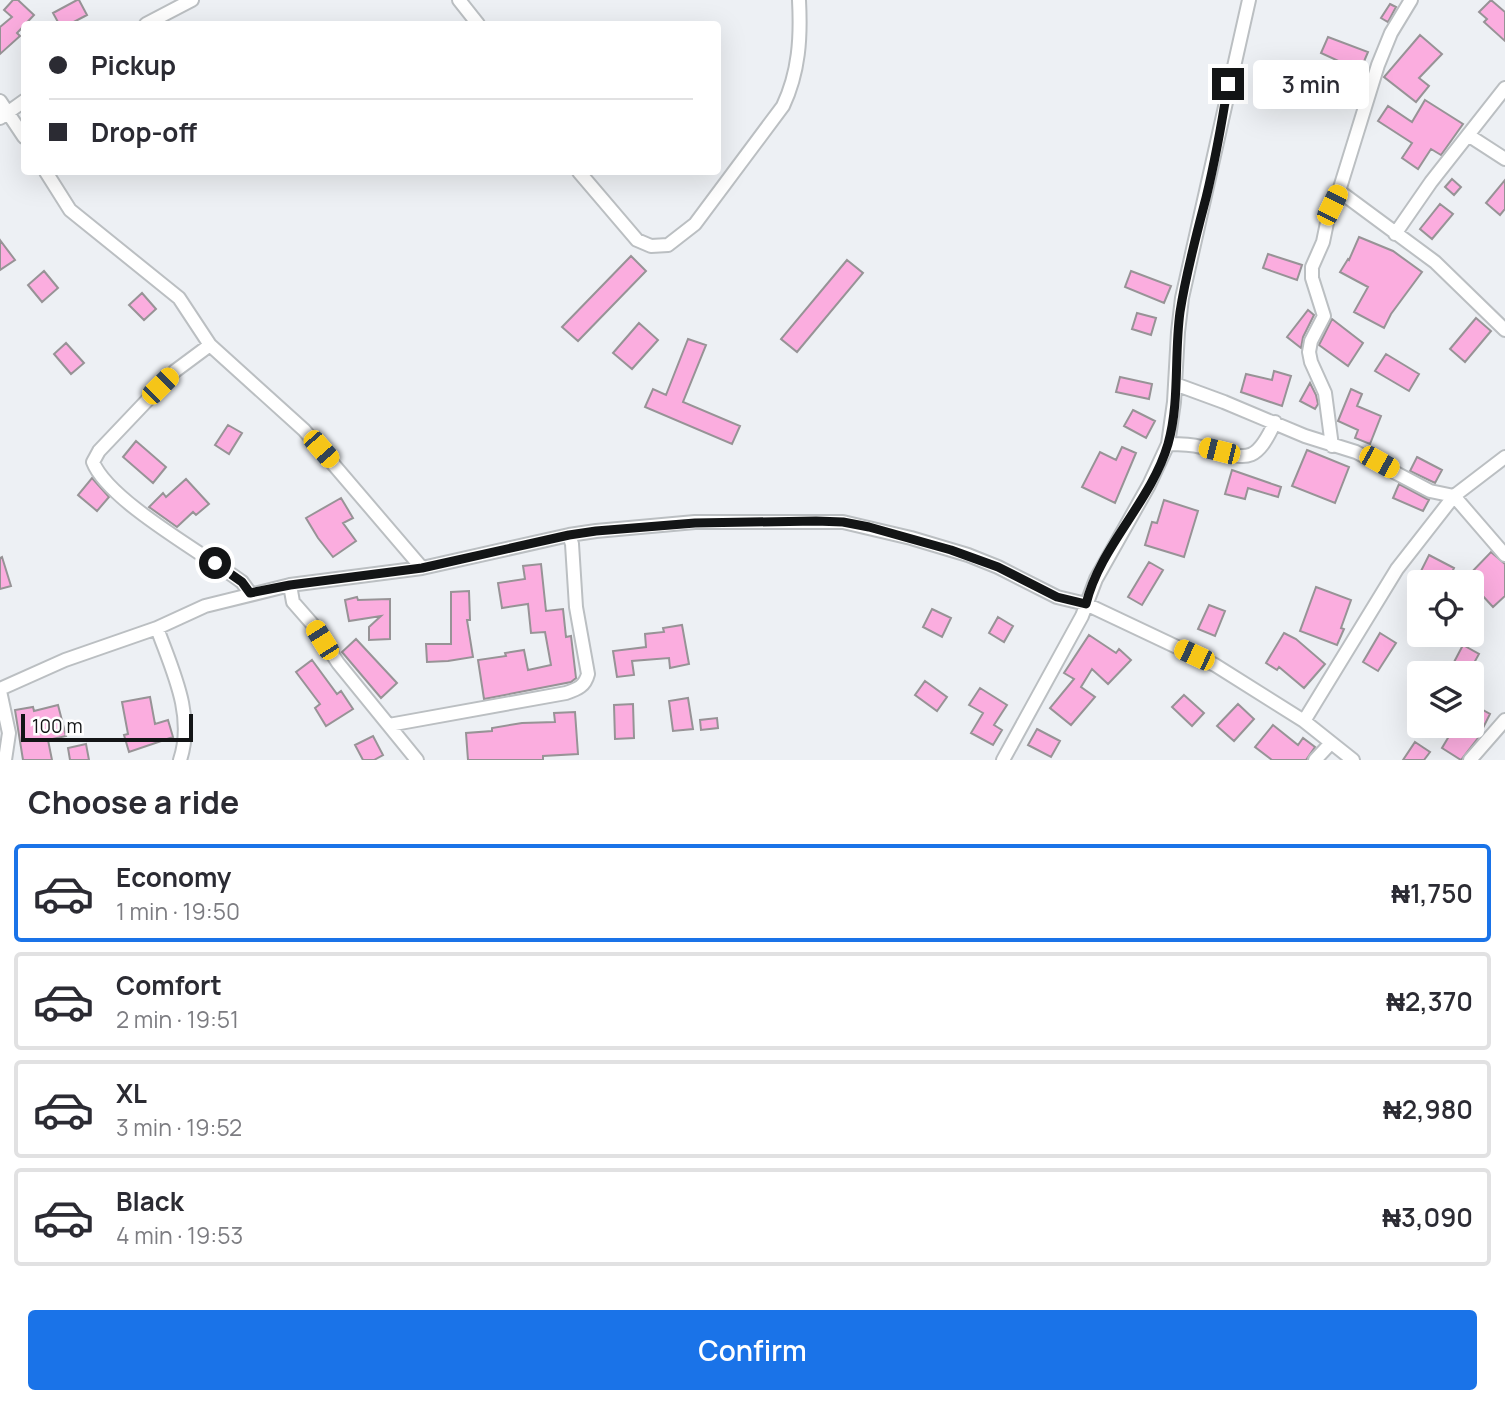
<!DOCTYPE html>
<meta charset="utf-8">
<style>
:root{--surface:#fff;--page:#f2f2f3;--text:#2b2b33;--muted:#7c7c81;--line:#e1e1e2;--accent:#1a73e8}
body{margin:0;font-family:Manrope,sans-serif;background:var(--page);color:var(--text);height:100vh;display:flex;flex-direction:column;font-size:26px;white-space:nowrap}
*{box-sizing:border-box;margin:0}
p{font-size:23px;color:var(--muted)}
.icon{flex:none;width:38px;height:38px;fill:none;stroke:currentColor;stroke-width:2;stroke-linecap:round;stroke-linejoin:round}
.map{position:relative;height:760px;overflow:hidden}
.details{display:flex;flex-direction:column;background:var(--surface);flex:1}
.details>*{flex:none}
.guide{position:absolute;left:21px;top:21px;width:700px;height:154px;border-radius:7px;box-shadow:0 7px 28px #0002;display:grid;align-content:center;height:154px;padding:0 28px;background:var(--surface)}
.fabs{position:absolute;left:1407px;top:570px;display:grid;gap:14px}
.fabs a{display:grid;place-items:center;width:77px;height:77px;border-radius:7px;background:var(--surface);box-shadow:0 7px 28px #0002;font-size:35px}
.scale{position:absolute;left:21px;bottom:18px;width:172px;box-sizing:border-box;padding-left:7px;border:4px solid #131516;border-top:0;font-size:19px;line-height:24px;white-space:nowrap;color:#131516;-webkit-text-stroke:5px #fff;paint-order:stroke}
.end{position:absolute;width:32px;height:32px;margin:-16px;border:9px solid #131516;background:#fff;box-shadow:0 0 0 4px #fff}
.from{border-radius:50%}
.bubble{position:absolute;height:49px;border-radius:7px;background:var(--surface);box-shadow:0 7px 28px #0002;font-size:23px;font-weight:600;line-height:49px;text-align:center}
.car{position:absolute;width:21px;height:42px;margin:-21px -10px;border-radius:9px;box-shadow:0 0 5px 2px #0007;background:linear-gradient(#f5c518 24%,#345 0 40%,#f5c518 0 76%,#345 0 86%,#f5c518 0)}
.guide b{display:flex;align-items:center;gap:24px;height:66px;font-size:26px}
.guide b+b{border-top:2px solid var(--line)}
.guide i{width:18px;height:18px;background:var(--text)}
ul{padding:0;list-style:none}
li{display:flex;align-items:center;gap:21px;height:98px;margin:0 14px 10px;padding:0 14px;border:4px solid var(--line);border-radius:7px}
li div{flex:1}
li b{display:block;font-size:26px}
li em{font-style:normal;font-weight:600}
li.active{border-color:var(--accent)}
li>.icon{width:63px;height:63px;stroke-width:1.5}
h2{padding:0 28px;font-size:32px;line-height:84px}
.primary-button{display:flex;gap:14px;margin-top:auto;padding:14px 28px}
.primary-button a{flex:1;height:80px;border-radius:7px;background:var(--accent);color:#fff;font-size:28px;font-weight:600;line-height:80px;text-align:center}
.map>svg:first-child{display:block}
.building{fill:#fbaddf;stroke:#979396;stroke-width:2}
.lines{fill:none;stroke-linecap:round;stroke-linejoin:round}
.minor-casing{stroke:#bbbfc2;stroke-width:16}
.minor{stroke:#fff;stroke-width:12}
.route{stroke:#131516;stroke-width:9}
</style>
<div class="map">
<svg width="1505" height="760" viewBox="0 0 1505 760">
<rect width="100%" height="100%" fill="#edf0f4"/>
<!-- building -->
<path class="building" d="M13,0H18L34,15L17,33L20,36L0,54V27L12,17L4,10Z
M77,0H79L87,15L70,24H59L53,13Z
M1491,0L1505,12V41L1484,22L1487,19L1479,12Z
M1390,4L1396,7L1388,22L1381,18Z
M1420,35L1442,54L1419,78L1429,86L1416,102L1384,77Z
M1328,37L1368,52L1360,71L1321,53Z
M1425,100L1463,124L1441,155L1431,149L1418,169L1402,158L1412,143L1378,121L1388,106L1412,122Z
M1452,179L1461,187L1454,195L1445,187Z
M1505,180V209L1500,215L1486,203Z
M1440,204L1453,214L1432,239L1420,229Z
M1359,237L1393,251L1422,272L1391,314L1384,328L1354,312L1368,287L1340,272L1348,259L1349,260Z
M0,240L15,260L0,270Z
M1268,254L1302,265L1297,280L1263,268Z
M631,256L646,271L578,341L562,327Z
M847,260L863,273L797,352L781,339Z
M44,271L58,288L42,302L28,285Z
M1131,271L1171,286L1164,303L1125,287Z
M142,293L156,309L144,320L129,305Z
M1308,310L1314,315L1303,337L1301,348L1287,337Z
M1137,313L1156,318L1151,335L1132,329Z
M1476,318L1491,331L1465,362L1450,349Z
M1332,319L1363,343L1348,366L1319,345Z
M639,323L658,340L632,369L613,353Z
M688,339L706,345L683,402L740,426L732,444L645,407L653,389L666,395Z
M66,343L84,363L71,374L54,354Z
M1386,354L1419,374L1409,391L1375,371Z
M1274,371L1291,376L1282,406L1241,392L1246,374L1272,380Z
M1120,377L1152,384L1149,399L1116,392Z
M1310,383L1316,395L1318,404L1315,409L1300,401Z
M1351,389L1362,394L1357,406L1381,416L1370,444L1355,438L1358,430L1338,421Z
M1133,410L1155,421L1146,438L1124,426Z
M228,425L242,433L229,454L215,445Z
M136,441L166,467L153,483L123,457Z
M1122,447L1136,453L1115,503L1082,487L1100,452L1116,460Z
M1307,450L1349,467L1335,503L1292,486Z
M1417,457L1442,470L1435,483L1410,471Z
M1232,470L1281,487L1278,497L1248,488L1245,499L1225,494Z
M92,478L109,497L97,511L78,495Z
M186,479L209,504L196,515L193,512L177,527L149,507L163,493L166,497Z
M1399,484L1429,500L1423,511L1393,498Z
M341,498L353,518L343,523L356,541L333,557L318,538L306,518Z
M1164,500L1198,511L1184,557L1145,545L1152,522L1157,523Z
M1491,552L1505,564V596L1493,607L1481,594L1483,592L1467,577Z
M1429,555L1454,568L1447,583H1441L1420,573Z
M2,557L11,586L0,589V558Z
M1149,562L1163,570L1142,605L1128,597Z
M541,564L546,611L563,609L566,637L571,636L576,678L571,682L484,699L478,660L506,656L505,653L524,650L528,670L551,665L545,632L531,633L528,604L502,608L498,583L525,579L523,566Z
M1316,587L1351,600L1341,628L1344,629L1337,645L1300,631Z
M469,591L470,620H467L473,657L448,661L427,662L426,644H451V592Z
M357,597L358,600L390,599V639L369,640V627L381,616L349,621L345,600Z
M1209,605L1225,611L1215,636L1198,629Z
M932,609L951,618L942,637L923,627Z
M998,617L1013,626L1004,642L989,633Z
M682,625L689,664L670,668L669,658L632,661L634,675L617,677L613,651L646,647L645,634L664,632L663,628Z
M1284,633L1296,639L1325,664L1304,688L1279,667L1277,670L1266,663Z
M1380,633L1396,643L1378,671L1363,662Z
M1089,635L1116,653L1119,649L1131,660L1108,684L1092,669L1081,687L1095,697L1071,725L1050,708L1074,679L1064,673Z
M356,639L397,683L381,698L342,652Z
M1463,645L1479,654L1469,672L1453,664Z
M312,660L337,694L341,691L353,709L326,726L315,708L320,704L296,672Z
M925,681L947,697L937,711L915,695Z
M980,688L1007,705L994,725L1002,730L993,745L971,733L983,713L969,705Z
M1184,695L1204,713L1192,726L1172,707Z
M150,697L155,724L168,720L173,737L129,752L124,735L128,734L122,702Z
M688,698L693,729L673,731L669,701Z
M633,704L634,738L615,739L614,705Z
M1238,704L1254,719L1234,741L1217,726Z
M1472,704L1490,714L1478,738L1461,760L1442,748L1455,726H1472Z
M58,705L66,736L48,740L52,760H23L15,710L33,707L34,711Z
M575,712L578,754L543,756V760H468L466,733L492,731V728L522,723L555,722L554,713Z
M717,718L718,728L701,730L700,720Z
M1273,725L1298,745L1303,738L1315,747L1306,760H1272L1255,747Z
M1037,729L1060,741L1051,757L1028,745Z
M373,736L383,755L374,760H363L355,745Z
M1415,742L1430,752L1424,760H1403Z
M86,744L89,760H70L68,748Z"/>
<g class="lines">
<!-- minor casing -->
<g class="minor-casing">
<path id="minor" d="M459,0L478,24
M146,24L192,0
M0,101L24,137
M0,118L24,101
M1468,135L1505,159
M46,172L70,210L179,298L210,345L304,430L422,568
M579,172L637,240L651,246L668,245L695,224L783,106C799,72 801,38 799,0
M1339,191L1435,262L1505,330
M1395,234L1431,182L1505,88
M210,345L175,371L99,451L93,462C108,501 206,555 242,582L250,593
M1175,384L1224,402L1305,436L1356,452L1430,491L1454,496L1505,555
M1168,444C1179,444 1190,444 1201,447C1244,456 1253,470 1275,422
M1332,446L1325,393L1311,362L1309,352L1311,341L1324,316L1312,278V267L1323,242L1329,213L1339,191L1378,65L1391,33L1411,0
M290,585L293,602L314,626L338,663L417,760
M157,628C172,670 195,715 180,760
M0,689L65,660L157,628L205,606L290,585L422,568L569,535L596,531L695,522H843L911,538L968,555L998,567L1057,597L1086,604L1215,665L1304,721L1353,760
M0,691L9,733L5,760
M1304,721L1397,569L1454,496L1505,457
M389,725L566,693C578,689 585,686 588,674L576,607L572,544L569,535
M1003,760L1082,616L1096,579L1149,485L1168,444L1174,402L1178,332L1182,298L1249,0
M1315,760L1330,744
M1470,760L1505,720"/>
</g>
<!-- minor -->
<use href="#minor" class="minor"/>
</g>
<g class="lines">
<!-- route -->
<path class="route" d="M215,563L242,582L250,593L290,585L422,568L569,535L596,531L695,523L816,521L843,522L869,527L951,550L998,567L1057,597L1086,604C1100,546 1151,502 1168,444C1180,402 1174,356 1180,312C1186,273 1196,236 1206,198C1215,161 1222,122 1228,84"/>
</g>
</svg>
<div class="fabs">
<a><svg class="icon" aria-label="locate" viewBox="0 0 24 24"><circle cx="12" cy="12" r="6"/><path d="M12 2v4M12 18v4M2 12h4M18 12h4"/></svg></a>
<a><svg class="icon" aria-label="layers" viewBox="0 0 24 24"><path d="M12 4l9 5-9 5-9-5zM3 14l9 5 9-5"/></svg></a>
</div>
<div class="scale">100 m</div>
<i class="end from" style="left:215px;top:563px"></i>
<i class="end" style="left:1228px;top:84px"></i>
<div class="bubble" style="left:1253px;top:60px;width:116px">3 min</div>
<i class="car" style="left:1332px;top:205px;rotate:26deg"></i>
<i class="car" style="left:160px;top:386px;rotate:45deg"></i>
<i class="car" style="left:321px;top:449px;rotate:139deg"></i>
<i class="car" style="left:1219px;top:451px;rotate:284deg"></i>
<i class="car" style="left:1379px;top:462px;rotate:119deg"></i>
<i class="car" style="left:322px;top:640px;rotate:328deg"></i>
<i class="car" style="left:1194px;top:655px;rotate:295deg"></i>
<div class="guide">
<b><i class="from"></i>Pickup</b>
<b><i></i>Drop-off</b>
</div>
</div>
<section class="details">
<h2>Choose a ride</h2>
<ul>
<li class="active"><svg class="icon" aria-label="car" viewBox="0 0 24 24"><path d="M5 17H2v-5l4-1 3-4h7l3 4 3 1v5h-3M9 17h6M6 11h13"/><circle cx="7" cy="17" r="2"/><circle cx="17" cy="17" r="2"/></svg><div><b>Economy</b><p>1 min · 19:50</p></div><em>₦1,750</em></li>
<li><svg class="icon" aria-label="car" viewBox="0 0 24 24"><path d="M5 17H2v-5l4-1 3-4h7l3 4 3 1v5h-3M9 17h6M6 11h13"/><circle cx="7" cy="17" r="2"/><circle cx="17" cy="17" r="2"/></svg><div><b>Comfort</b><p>2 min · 19:51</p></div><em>₦2,370</em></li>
<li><svg class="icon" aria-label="car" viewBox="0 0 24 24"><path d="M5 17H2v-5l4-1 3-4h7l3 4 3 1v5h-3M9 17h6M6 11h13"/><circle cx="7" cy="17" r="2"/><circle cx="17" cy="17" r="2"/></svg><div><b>XL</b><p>3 min · 19:52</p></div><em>₦2,980</em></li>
<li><svg class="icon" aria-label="car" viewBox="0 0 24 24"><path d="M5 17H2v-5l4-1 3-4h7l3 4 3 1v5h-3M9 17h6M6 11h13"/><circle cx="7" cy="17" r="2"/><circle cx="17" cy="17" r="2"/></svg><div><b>Black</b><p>4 min · 19:53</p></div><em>₦3,090</em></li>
</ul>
<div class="primary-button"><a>Confirm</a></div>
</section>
